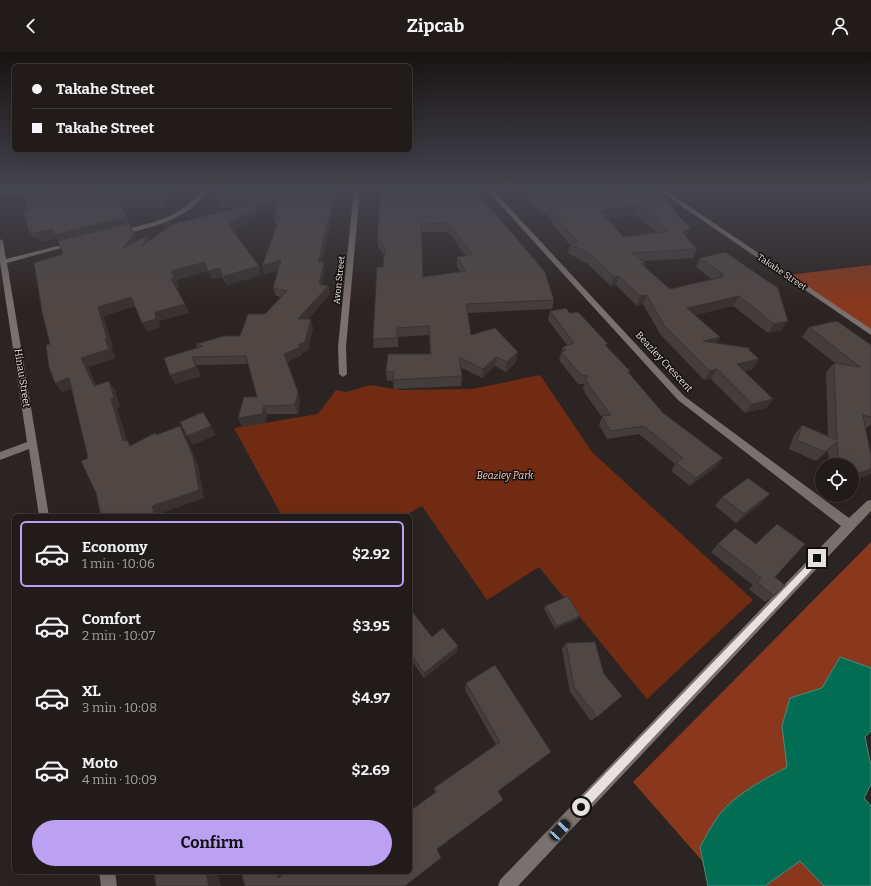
<!DOCTYPE html>
<meta charset="utf-8">
<style>
:root{--surface:#211b1a;--page:#292423;--text:#f1f3f6;--muted:#a2a1a2;--line:#3e3939;--accent:#bca0f2}
body{margin:0;font-family:Bitter,serif;background:var(--page);color:var(--text);height:100vh;display:flex;flex-direction:column;font-size:15px;white-space:nowrap}
*{box-sizing:border-box;margin:0}
p{font-size:13px;color:var(--muted)}
.icon{flex:none;width:22px;height:22px;fill:none;stroke:currentColor;stroke-width:2;stroke-linecap:round;stroke-linejoin:round}
.map{position:relative;flex:1;overflow:hidden}
.sheet{position:absolute;left:12px;top:462px;width:400px;height:360px;display:flex;flex-direction:column;background:var(--surface);border-radius:6px;box-shadow:0 4px 16px #0002,0 0 0 1px var(--line)}
.sheet>*{flex:none}
.banner{position:absolute;left:12px;top:12px;width:400px;height:88px;border-radius:6px;box-shadow:0 4px 16px #0002,0 0 0 1px var(--line);display:grid;align-content:center;height:88px;padding:0 20px;background:var(--surface)}
.fabs{position:absolute;left:815px;top:406px;display:grid;gap:8px}
.fabs a{display:grid;place-items:center;width:44px;height:44px;border-radius:50%;background:var(--surface);box-shadow:0 4px 16px #0002,0 0 0 1px var(--line);font-size:20px}
.end{position:absolute;width:18px;height:18px;margin:-9px;border:5px solid #e7e2e0;background:#111;box-shadow:0 0 0 2px #111}
.from{border-radius:50%}
.car{position:absolute;width:12px;height:24px;margin:-12px -6px;border-radius:5px;box-shadow:0 0 3px 1px #0007;background:linear-gradient(#222 24%,#8ab4d8 0 40%,#222 0 76%,#8ab4d8 0 86%,#222 0)}
.banner b{display:flex;align-items:center;gap:14px;height:38px;font-size:15px}
.banner b+b{border-top:1px solid var(--line)}
.banner i{width:10px;height:10px;background:var(--text)}
ul{padding:7px 0 0;list-style:none}
li{display:flex;align-items:center;gap:12px;height:66px;margin:0 8px 6px;padding:0 12px;border:2px solid transparent;border-radius:6px}
li div{flex:1}
li b{display:block;font-size:15px}
li em{font-style:normal;font-weight:700}
li.current{border-color:var(--accent)}
li>.icon{width:36px;height:36px;stroke-width:1.5}
.cta{display:flex;gap:8px;margin-top:auto;padding:8px 20px}
.cta a{flex:1;height:46px;border-radius:24px;background:var(--accent);color:#111;font-size:16px;font-weight:700;line-height:46px;text-align:center}
header{display:flex;justify-content:space-between;align-items:center;height:52px;padding:0 20px;background:var(--surface);font-size:18px;font-weight:700}
.map>svg:first-child{display:block}
.green{fill:#702b12}
.forest{fill:#89381d}
.water{fill:#026d53;stroke:#47907d}
.lines{fill:none;stroke-linecap:round;stroke-linejoin:round}
.minor{fill:#7a706d;fill-rule:evenodd}
.wall{fill:#453d3b;fill-rule:evenodd}
.shaded-wall{fill:#383230}
.building{fill:#504745;stroke:#383230;fill-rule:evenodd}
.route{fill:#e7e2e0}
.labels{text-anchor:middle;dominant-baseline:central;stroke-width:3;stroke-linejoin:round;paint-order:stroke}
.far-street-label{font-size:9px;fill:#e7e2e0;stroke:#120f0d}
.street-label{font-size:10px;fill:#e7e2e0;stroke:#120f0d}
.park-label{font-size:10px;font-style:italic;fill:#fcccbc;stroke:#120f0d}
</style>
<header><svg class="icon" aria-label="back" viewBox="0 0 24 24"><path d="M15 5l-7 7 7 7"/></svg>Zipcab<svg class="icon" aria-label="person" viewBox="0 0 24 24"><circle cx="12" cy="8" r="4"/><path d="M4 21q1-7 8-7t8 7"/></svg></header>
<div class="map">
<svg width="871" height="834" viewBox="0 0 871 834">
<rect width="100%" height="100%" fill="#2c2422"/>
<!-- green -->
<path class="green" d="M540,323L592,400L753,548L647,647L539,515L487,548L422,454L404,464H282L234,376L318,362L336,338L346,340L370,333L401,338L472,337Z"/>
<!-- forest -->
<path class="forest" d="M871,213V281L788,223Z
M871,490V616L840,605L822,636L790,646L782,674L787,715L760,730L700,795L704,811L633,730Z
M800,809L824,834H765Z"/>
<!-- water -->
<path class="water" d="M840,605L871,616V679L865,685L871,714V732L864,746L871,754V834H824L800,809L765,834H708L700,795C706,784 712,773 719,763C734,743 765,727 787,715L782,674L790,646L822,636Z"/>
<g class="lines">
<!-- minor -->
<path class="minor" d="M204,136H210C187,169 156,174 119,183L116,181C122,177 132,176 139,174C165,168 188,158 204,136Z
M354,136H360L346,295L347,322L343,325L339,322L338,295Z
M485,136H491L684,344L849,466L867,449L871,448V459L518,834H498L500,828L841,474L678,348Z
M655,136H662L871,277V283Z
M0,187L3,189L6,207L73,190L76,192L7,211L49,464H39L29,397L0,408V400L27,390L0,210Z
M99,820H115L117,834H101Z"/>
</g>
<!-- wall -->
<path class="wall" d="M0,136H57V143L180,136L165,156H123L137,189L151,188L239,156H219L216,148L219,146L218,142L338,146H333L330,175L322,210L325,218L322,232L328,234L330,242L308,267L313,276L308,298L302,301V303L287,310L300,349L298,362H267L265,371L242,375L238,366L257,345L248,312L196,313L201,324L175,332L197,295L196,292L240,284L265,262L281,245L276,244L273,236L278,218L264,222L262,214L277,173H276L274,165L278,152L261,162L259,156H256L258,164L233,179L259,214L261,223L227,233L222,225L212,227L208,219L176,228L179,235L176,236L189,261L159,269L160,275L147,280L135,254L103,264L113,295L111,296L115,306L88,315L96,333L115,338L120,355L117,356L127,389L131,394L156,383L185,382L198,414L204,446L158,462L159,464H101L72,336L62,340L55,331L50,292L63,202L58,189L56,186L40,190L38,186H34L28,178V158L23,141Z
M515,136H603L606,137L604,136H657L679,165L691,175L687,184L686,185L697,197L693,206L643,209L645,211L644,214L670,237L712,227L696,215L700,206L725,200L781,278L768,281L733,254L695,263L716,291L749,298L759,307L753,317L744,319L773,347L766,356L745,361L711,327L704,328L660,282L643,252L637,254L616,233L611,234L588,212L568,201L570,193L548,166V163L533,155ZM635,162L657,180L624,185L607,167Z
M479,145L554,248L552,257L468,261L471,283L516,310L506,320L495,314L482,326L460,315L462,324L461,334L394,337L393,329H387L386,320L430,302L429,283L398,285V295L374,296L373,287L383,215L384,203L378,195L377,186ZM422,180H448L466,204L457,205V214L460,220L423,225Z
M550,259L570,261L607,295L663,361L723,406L716,415L690,434L671,419L675,412L639,382L607,387L599,373L602,365L584,340L585,339L583,337L584,332H578L559,308L563,295L567,293L548,268Z
M809,275L871,293V372L867,376L865,375L871,404V421L869,423L852,428V413H829L828,399L816,409L789,397L794,383L802,373L828,384L826,320L834,311H835L802,285Z
M722,445L762,451L736,471L715,454Z
M777,472L774,544L765,550L749,537L753,533L711,500L718,492H756Z
M545,554L580,564L578,567L555,577L544,557Z
M410,557L432,585L458,594L457,600L424,626L410,606Z
M566,591L604,622L622,644L591,669L570,640L562,597Z
M466,631L551,700L498,739L437,797L405,834L435,741L434,736L496,693L465,638Z"/>
<!-- shaded-wall -->
<path class="shaded-wall" d="M0,136H23L26,140L0,144Z
M53,136H57L58,151L53,144Z
M171,136H180L165,156L162,148Z
M336,138L338,146H333L330,175L320,218L318,210L332,139Z
M480,140L479,148L475,141Z
M282,141L284,149L261,162L259,155Z
M119,148L138,191L127,206L60,192L56,186L40,190L34,181Z
M638,153L635,162L598,168L600,159Z
M256,156L258,164L231,180L228,172Z
M691,175L687,184L679,190L683,181Z
M148,183L152,192L142,194Z
M281,208L283,216L264,222L262,214Z
M205,210L208,219L176,228L179,235L176,236L171,227V219Z
M324,210L325,218L320,240L319,232Z
M259,214L261,223L227,233L224,224Z
M219,216L222,225L212,227L208,219Z
M619,224L616,233L611,234L614,225Z
M328,234L330,242L300,276L298,267Z
M647,243L643,252L637,254L640,244Z
M739,244L733,254L683,266L687,256Z
M131,245L136,254L103,264L113,295L111,296L115,306L88,315L100,343L94,334L81,306L98,255Z
M185,252L189,261L159,269L160,275L147,280L142,271L155,260Z
M311,267L313,276L308,298L302,301V303L286,310L284,302L298,293Z
M788,269L781,278L768,281L774,272Z
M720,285L714,294L703,289Z
M518,300L516,310L506,320L507,310Z
M192,305L201,324L175,332L170,323Z
M496,305L495,314L482,326L483,317Z
M759,307L753,317L731,322L737,312Z
M717,317L711,327L704,328L710,319Z
M69,326L76,335L62,340L55,331Z
M109,329L115,338L120,355L117,356L127,389L133,397L123,389L111,347Z
M298,340L300,349L298,362L295,353Z
M773,347L766,356L745,361L752,352Z
M264,354L267,362L265,371L242,375L238,366Z
M203,360L216,383L193,393L187,384Z
M180,374L185,382L198,414L204,446L158,462L159,464H155L152,454Z
M837,390L828,399L816,409L825,400Z
M723,406L716,415L690,434L696,426Z
M871,417V421L869,423L852,428V427L859,421Z
M770,442L762,451L736,471L744,462Z
M580,564L578,567L555,577L557,574Z
M458,594L457,600L424,626V621Z
M206,820H218L221,834H209Z
M276,820H285L278,826Z"/>
<!-- building -->
<path class="building" d="M22,136H53V144L90,136H171L162,148H119L126,165L55,183L52,177L34,181L33,179L28,178L24,159L28,158Z
M226,136H336V138L332,139L329,167L318,210H324L319,232L328,234L298,267H311L305,290L298,293L300,295L284,302L298,340L295,353L264,354L262,362L238,366L244,345H257L246,304L192,305L196,315L170,323L164,306L203,294L196,292L224,284H240L248,262H265L287,239L273,236L281,208L262,214L280,165H274L282,141L259,155L258,148H216L225,143L218,142Z
M383,136H475L480,140L475,141L495,161L545,220L554,248L466,252L471,283L495,276L518,300L507,310L496,305L483,317L459,305L462,324L393,328L394,320H386L388,302H431L429,274L397,276V286L373,287L377,215H383L385,196L377,186L380,149ZM448,171L473,203L457,205L466,219L423,225L421,172Z
M524,136H603L621,144L623,141L617,136H657L659,137L679,165L691,175L683,181L697,197L632,201L645,211L641,212L670,237L723,225L720,223L724,222L700,206L725,200L778,236L788,269L774,272L739,244L687,256L720,285L703,289L749,296V298L759,307L737,312L773,347L752,352L717,317L710,319L664,273L647,243L640,244L619,224L614,225L590,202L570,192L578,190L549,157L552,156L534,146ZM638,153L669,179L624,185L600,159Z
M254,152L256,156L228,172L259,214L224,224L219,216L208,219L205,210L171,219L175,226L171,227L185,252L155,260L156,267L142,271L131,245L98,255L107,286L105,287L109,297L81,306L94,334L109,329L114,346L111,347L123,389L127,388L130,394L155,381L156,383L180,374L193,405L199,438L152,454L155,464H101L96,441L81,409L88,406L69,326L55,331L49,315L46,293L50,292L42,260L34,211L63,202L58,189L129,171L134,183L122,197L148,183L142,194L173,172Z
M566,256L570,261L578,260L608,292L605,293L630,319L628,320L663,361L723,406L696,426L676,411L683,406L644,374L610,379L602,364L611,363L587,331L589,332L586,329L587,324L581,323L561,300L566,298L563,295L574,291L550,259Z
M837,269L871,293V365L863,363L871,404V417L859,421L852,415V413H850L844,407L838,405L837,390L825,400L797,388L802,373L837,388L834,311L860,315L809,275Z
M203,360L211,374L187,384L180,370Z
M748,426L770,442L744,462L722,445Z
M777,472L805,492L775,525L785,533L774,544L757,530L761,526L718,492L735,476L756,492Z
M568,544L580,564L557,574L545,554Z
M410,557L432,585L443,576L458,594L424,621L410,601Z
M595,590L604,622L622,644L597,665L574,635L566,591Z
M495,613L551,700L498,739L503,748L437,797L441,806L405,834H245L241,820H276L278,826L286,820H410V759L436,740L434,736L500,690L466,631Z
M154,820H206L209,834H156Z"/>
<!-- sky -->
<linearGradient id="sky" x2="0" y2="1"><stop stop-color="#181413"/><stop offset="0.54" stop-color="#45454f"/><stop offset="1" stop-color="#45454f" stop-opacity="0"/></linearGradient>
<rect width="871" height="253" fill="url(#sky)"/>
<!-- route -->
<path class="route" d="M817,503L820,504V509L585,758L581,760L577,758L576,755L577,751Z"/>
<g class="labels">
<!-- far-street labels -->
<g class="far-street-label">
<text transform="translate(782 220) rotate(34)">Takahe Street</text>
<text transform="translate(339 228) rotate(-84)">Avon Street</text>
</g>
<!-- street labels -->
<g class="street-label">
<text transform="translate(664 310) rotate(47)">Beazley Crescent</text>
<text transform="translate(22 326) rotate(81)">Hinau Street</text>
</g>
<!-- park labels -->
<g class="park-label">
<text x="505" y="424">Beazley Park</text>
</g>
</g>
</svg>
<div class="fabs">
<a><svg class="icon" aria-label="locate" viewBox="0 0 24 24"><circle cx="12" cy="12" r="6"/><path d="M12 2v4M12 18v4M2 12h4M18 12h4"/></svg></a>
</div>
<i class="end from" style="left:581px;top:755px"></i>
<i class="end" style="left:817px;top:506px"></i>
<i class="car" style="left:560px;top:778px;rotate:43deg"></i>
<div class="banner">
<b><i class="from"></i>Takahe Street</b>
<b><i></i>Takahe Street</b>
</div>
<section class="sheet">
<ul>
<li class="current"><svg class="icon" aria-label="car" viewBox="0 0 24 24"><path d="M5 17H2v-5l4-1 3-4h7l3 4 3 1v5h-3M9 17h6M6 11h13"/><circle cx="7" cy="17" r="2"/><circle cx="17" cy="17" r="2"/></svg><div><b>Economy</b><p>1 min · 10:06</p></div><em>$2.92</em></li>
<li><svg class="icon" aria-label="car" viewBox="0 0 24 24"><path d="M5 17H2v-5l4-1 3-4h7l3 4 3 1v5h-3M9 17h6M6 11h13"/><circle cx="7" cy="17" r="2"/><circle cx="17" cy="17" r="2"/></svg><div><b>Comfort</b><p>2 min · 10:07</p></div><em>$3.95</em></li>
<li><svg class="icon" aria-label="car" viewBox="0 0 24 24"><path d="M5 17H2v-5l4-1 3-4h7l3 4 3 1v5h-3M9 17h6M6 11h13"/><circle cx="7" cy="17" r="2"/><circle cx="17" cy="17" r="2"/></svg><div><b>XL</b><p>3 min · 10:08</p></div><em>$4.97</em></li>
<li><svg class="icon" aria-label="car" viewBox="0 0 24 24"><path d="M5 17H2v-5l4-1 3-4h7l3 4 3 1v5h-3M9 17h6M6 11h13"/><circle cx="7" cy="17" r="2"/><circle cx="17" cy="17" r="2"/></svg><div><b>Moto</b><p>4 min · 10:09</p></div><em>$2.69</em></li>
</ul>
<div class="cta"><a>Confirm</a></div>
</section>
</div>
